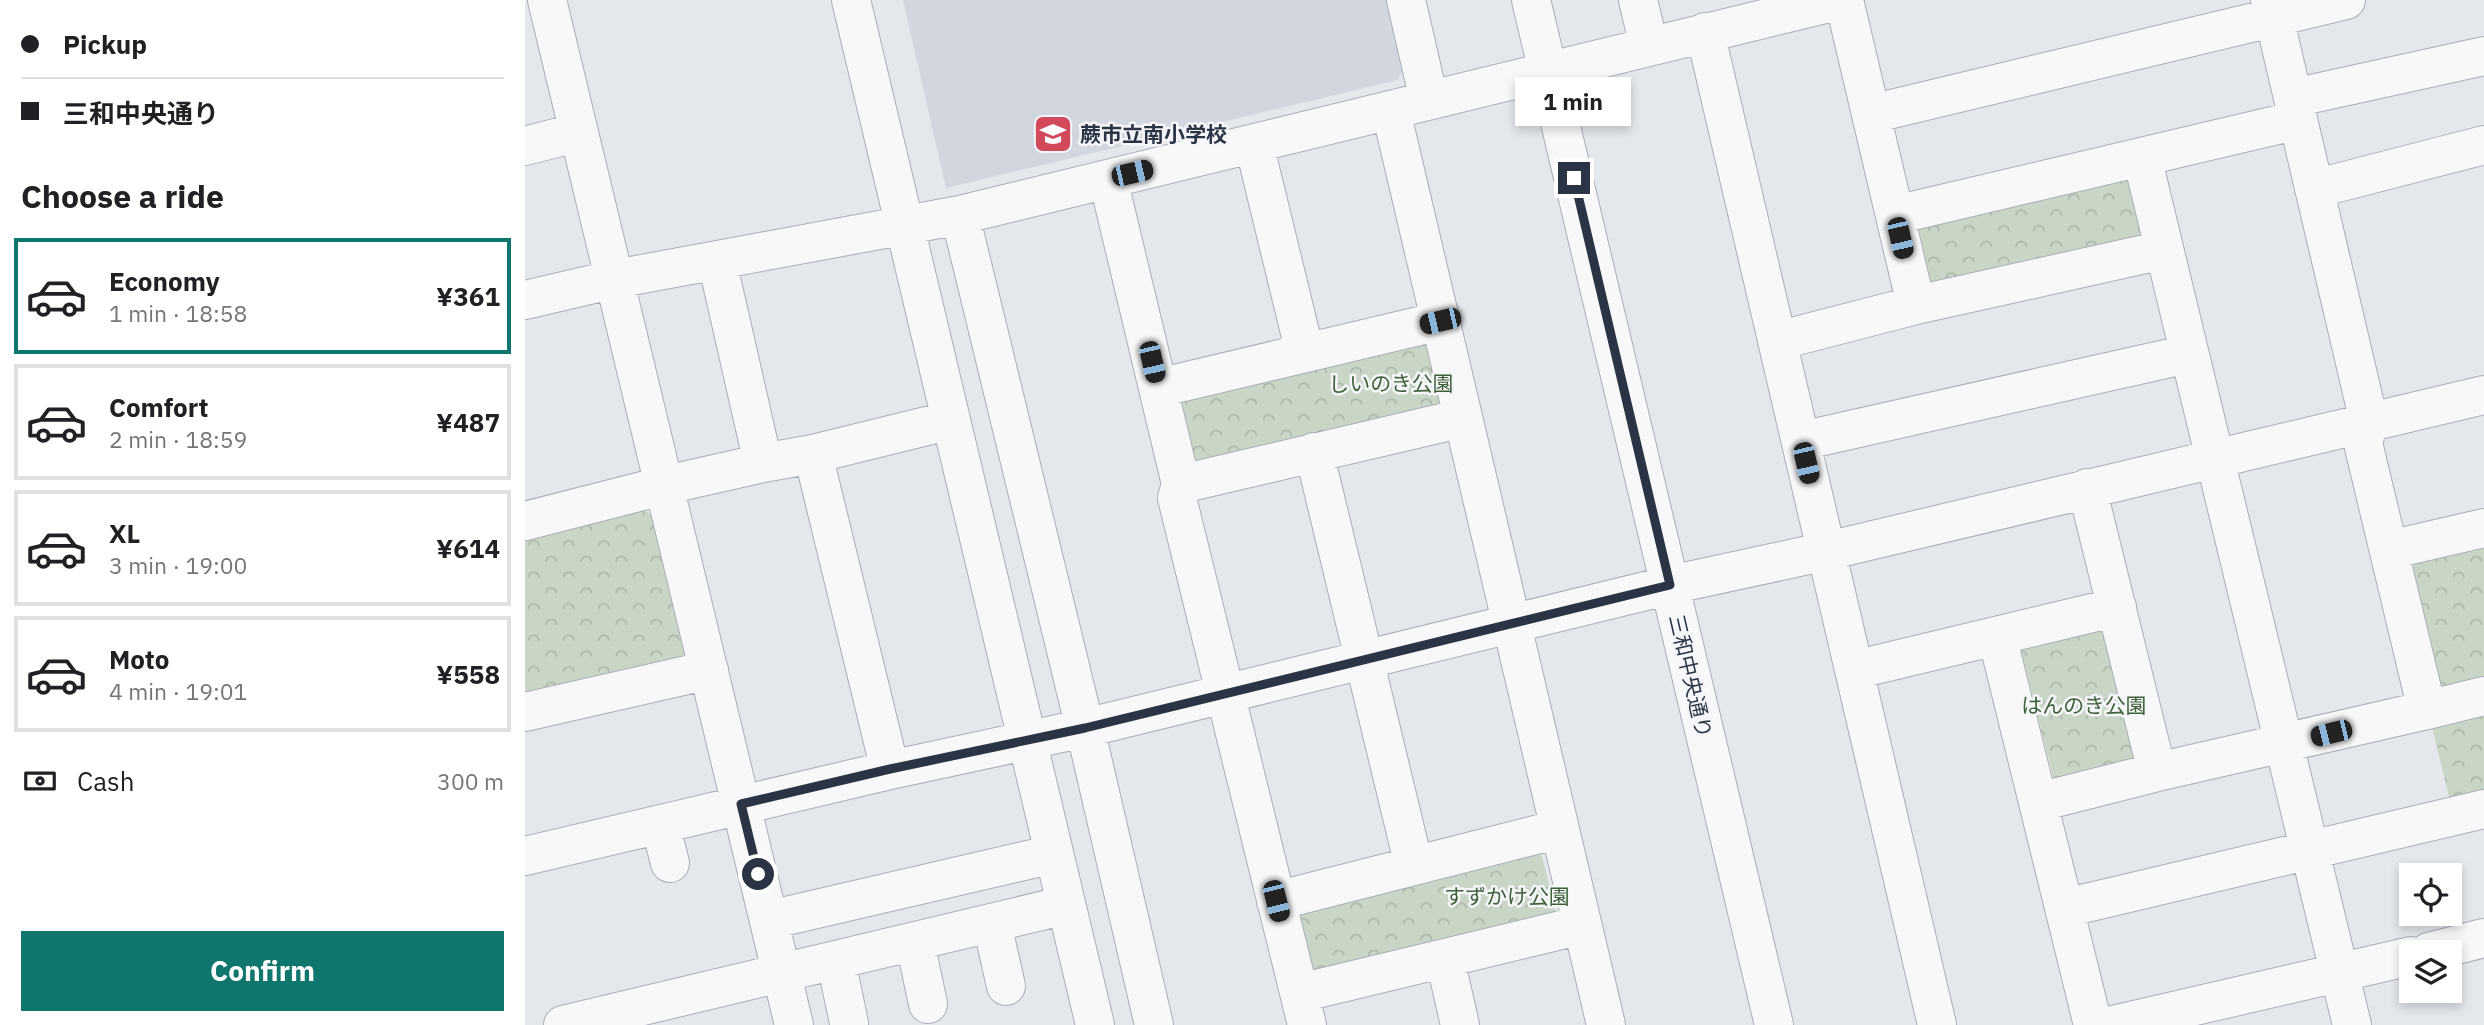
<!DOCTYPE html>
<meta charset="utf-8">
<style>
:root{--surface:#fff;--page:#f6f6f6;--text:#202124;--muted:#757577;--line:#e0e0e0;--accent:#0f766e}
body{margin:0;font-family:"IBM Plex Sans","Noto Sans JP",sans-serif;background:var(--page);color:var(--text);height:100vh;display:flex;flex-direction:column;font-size:26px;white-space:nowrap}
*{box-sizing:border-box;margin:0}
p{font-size:23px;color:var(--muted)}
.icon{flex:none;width:38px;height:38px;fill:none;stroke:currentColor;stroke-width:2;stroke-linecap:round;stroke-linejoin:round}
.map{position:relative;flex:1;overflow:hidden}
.panel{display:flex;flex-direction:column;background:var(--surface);width:525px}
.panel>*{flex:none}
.banner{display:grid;align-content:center;height:154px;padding:0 21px;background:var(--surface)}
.buttons{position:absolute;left:1874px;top:863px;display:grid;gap:14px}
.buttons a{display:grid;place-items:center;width:63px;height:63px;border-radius:0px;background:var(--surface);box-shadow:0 4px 10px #0003;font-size:35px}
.end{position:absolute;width:32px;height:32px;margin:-16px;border:9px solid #2b3445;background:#fff;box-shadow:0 0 0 4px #fff}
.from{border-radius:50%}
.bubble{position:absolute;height:49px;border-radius:0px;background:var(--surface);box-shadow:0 4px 10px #0003;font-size:23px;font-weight:700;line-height:49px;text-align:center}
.car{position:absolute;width:21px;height:42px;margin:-21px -10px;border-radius:9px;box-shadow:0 0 5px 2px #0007;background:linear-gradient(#222 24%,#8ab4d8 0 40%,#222 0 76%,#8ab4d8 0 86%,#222 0)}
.banner b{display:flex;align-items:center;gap:24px;height:66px;font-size:26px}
.banner b+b{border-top:2px solid var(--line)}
.banner i{width:18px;height:18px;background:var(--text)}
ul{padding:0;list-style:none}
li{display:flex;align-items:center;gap:21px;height:116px;margin:0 14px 10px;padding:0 7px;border:4px solid var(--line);border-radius:0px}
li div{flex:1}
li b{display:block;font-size:26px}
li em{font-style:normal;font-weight:700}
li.on{border-color:var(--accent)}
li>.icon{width:63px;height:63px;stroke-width:1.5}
h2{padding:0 21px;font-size:32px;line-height:84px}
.pay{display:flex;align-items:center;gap:18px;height:77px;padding:0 21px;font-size:26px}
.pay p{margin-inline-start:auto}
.action{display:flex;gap:14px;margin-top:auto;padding:14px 21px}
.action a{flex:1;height:80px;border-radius:0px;background:var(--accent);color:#fff;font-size:28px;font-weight:700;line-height:80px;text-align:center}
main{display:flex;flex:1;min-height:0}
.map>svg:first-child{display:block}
.built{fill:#d2d6de}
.forest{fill:url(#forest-crowns)}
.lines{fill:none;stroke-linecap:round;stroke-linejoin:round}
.minor-casing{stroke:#a9aeb7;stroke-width:40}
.minor{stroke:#f7f8fa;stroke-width:38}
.route{stroke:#2b3445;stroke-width:9}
.labels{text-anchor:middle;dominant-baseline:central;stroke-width:5;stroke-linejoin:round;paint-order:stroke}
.poi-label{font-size:21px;font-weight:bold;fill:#2b3445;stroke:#f4f6f9;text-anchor:start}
.park-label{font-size:21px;fill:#3f6138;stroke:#f4f6f9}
.street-label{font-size:21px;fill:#2b3445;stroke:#f4f6f9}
</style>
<main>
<section class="panel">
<div class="banner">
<b><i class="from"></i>Pickup</b>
<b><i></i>三和中央通り</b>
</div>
<h2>Choose a ride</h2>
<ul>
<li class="on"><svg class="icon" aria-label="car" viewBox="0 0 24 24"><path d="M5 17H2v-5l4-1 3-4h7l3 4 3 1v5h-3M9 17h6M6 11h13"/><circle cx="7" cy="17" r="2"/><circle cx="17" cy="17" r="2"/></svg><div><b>Economy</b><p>1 min · 18:58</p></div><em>¥361</em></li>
<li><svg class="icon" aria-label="car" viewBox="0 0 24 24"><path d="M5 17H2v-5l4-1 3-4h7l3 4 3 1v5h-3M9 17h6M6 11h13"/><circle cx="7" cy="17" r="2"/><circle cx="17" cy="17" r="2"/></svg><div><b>Comfort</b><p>2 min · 18:59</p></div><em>¥487</em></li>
<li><svg class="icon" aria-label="car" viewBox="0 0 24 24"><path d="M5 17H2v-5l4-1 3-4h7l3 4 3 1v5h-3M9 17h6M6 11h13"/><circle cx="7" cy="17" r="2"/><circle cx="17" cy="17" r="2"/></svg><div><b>XL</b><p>3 min · 19:00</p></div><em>¥614</em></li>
<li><svg class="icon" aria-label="car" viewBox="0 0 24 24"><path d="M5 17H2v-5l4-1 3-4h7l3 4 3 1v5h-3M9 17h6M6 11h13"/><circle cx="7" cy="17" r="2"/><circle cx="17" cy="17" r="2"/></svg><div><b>Moto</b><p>4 min · 19:01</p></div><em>¥558</em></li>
</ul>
<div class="pay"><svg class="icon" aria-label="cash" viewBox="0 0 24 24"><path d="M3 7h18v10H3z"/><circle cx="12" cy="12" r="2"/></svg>Cash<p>300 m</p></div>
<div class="action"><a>Confirm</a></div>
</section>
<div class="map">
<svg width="1959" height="1025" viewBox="0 0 1959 1025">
<defs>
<pattern id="forest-crowns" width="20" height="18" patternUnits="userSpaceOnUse" patternTransform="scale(1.75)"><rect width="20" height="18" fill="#c9d6c5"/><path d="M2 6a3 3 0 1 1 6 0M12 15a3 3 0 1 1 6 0" fill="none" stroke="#adb8ab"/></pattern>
</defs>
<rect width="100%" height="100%" fill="#e4e7ec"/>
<!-- built -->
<path class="built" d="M378,0H863L879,66L873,80L421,188Z"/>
<!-- forest -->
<path class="forest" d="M1609,177L1625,236L1399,285L1385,229Z
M902,339L918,408L667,465L651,399Z
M108,506L129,515L163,654L154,664L0,699V532Z
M1959,528V809L1929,817L1864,550Z
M1581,620L1622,760L1529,780L1496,650L1504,640Z
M1005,850L1017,856L1032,917L787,973L772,914Z"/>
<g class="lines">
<!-- minor casing -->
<g class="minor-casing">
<path id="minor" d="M22,0L269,1025
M326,0L570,1025
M881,0L904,100
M1006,0L1249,1025
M1113,0L1124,46
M1319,0L1391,305
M1180,32L1412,1025
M1768,98L1959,56
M866,111L1081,1025
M1346,114L1821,0
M729,144L780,353
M0,146L54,132
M1617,157L1827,1025
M583,179L656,484L652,498L782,1025
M1789,189L1959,145
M435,215L560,728L629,1025
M1370,215L1773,120
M192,261L238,463
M0,300L90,279L435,215L1316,0
M1252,341L1391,305L1638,250
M633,388L915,321
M1276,441L1663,354
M789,452L889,866
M288,454L365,770
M656,484L938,418
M1562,488L1632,772
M0,521L141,485L238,463L288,454L426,420
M1864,550L1959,528
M1472,636L1568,1025
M1329,670L1592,607
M1902,710L1959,696
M0,712L184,670
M1514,802L1632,772L1902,710L1838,443L1844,422L1745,0
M135,824L145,863
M0,856L365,770L560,728L1145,585L1302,551L1959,395
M751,901L1034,829
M1540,908L1959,809
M244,920L529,854
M467,924L481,986
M390,942L403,1004
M1904,952L1959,938
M920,959L935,1025
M311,961L324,1023
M775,993L1057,925
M38,1025L541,905
M1588,1025L1886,956"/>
</g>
<!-- minor -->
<use href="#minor" class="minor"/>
</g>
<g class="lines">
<!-- route -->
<path class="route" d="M233,874L216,804L365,769L560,728L1145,585L1049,178"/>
</g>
<!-- icons -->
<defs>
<g id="school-square" transform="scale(2.0125)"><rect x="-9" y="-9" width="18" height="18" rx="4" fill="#d1495b" stroke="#f4f6f9"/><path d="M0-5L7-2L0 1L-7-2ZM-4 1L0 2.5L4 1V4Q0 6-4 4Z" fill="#fff"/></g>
</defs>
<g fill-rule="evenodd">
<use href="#school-square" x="528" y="134"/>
</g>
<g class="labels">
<!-- poi labels -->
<g class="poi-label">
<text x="555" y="134">蕨市立南小学校</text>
</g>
<!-- park labels -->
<g class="park-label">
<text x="866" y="383">しいのき公園</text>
<text x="1559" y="705">はんのき公園</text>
<text x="982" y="896">すずかけ公園</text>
</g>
<!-- street labels -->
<g class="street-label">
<text transform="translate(1166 676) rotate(77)">三和中央通り</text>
</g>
</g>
</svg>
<div class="buttons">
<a><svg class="icon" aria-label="locate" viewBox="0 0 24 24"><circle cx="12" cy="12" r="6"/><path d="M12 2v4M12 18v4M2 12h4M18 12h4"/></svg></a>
<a><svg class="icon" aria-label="layers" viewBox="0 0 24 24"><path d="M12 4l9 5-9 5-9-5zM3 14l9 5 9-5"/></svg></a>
</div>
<i class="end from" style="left:233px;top:874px"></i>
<i class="end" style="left:1049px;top:178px"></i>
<div class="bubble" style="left:990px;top:77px;width:116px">1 min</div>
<i class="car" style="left:607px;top:173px;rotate:77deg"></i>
<i class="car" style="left:1375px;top:238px;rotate:167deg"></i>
<i class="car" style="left:915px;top:321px;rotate:257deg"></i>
<i class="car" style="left:627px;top:362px;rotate:167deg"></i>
<i class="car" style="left:1281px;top:463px;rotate:167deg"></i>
<i class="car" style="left:1806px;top:733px;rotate:256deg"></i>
<i class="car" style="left:751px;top:901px;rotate:166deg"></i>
</div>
</main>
